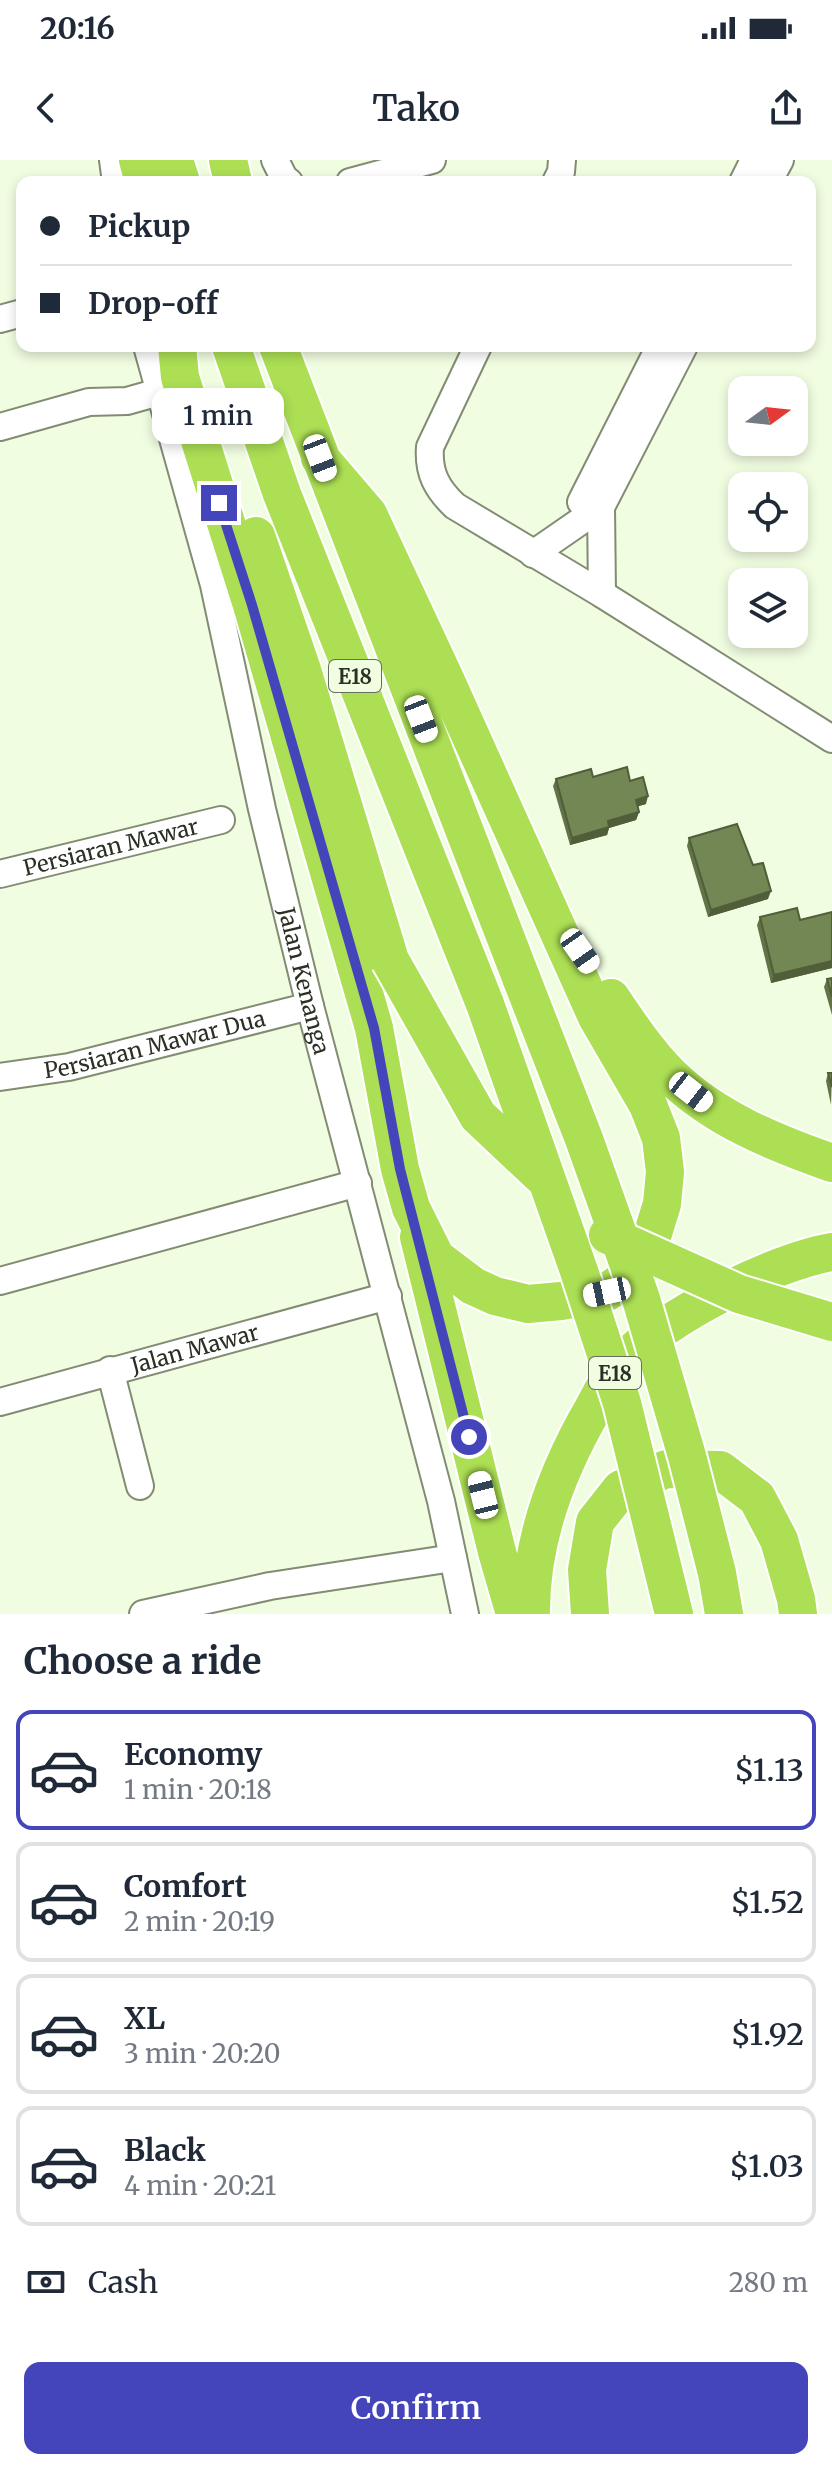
<!DOCTYPE html>
<meta charset="utf-8">
<style>
:root{--surface:#fff;--page:#f6f6f7;--text:#1f2937;--muted:#747a83;--line:#e0e1e3;--accent:#4545bb}
body{margin:0;font-family:Merriweather,serif;background:var(--page);color:var(--text);height:100vh;display:flex;flex-direction:column;font-size:30px;white-space:nowrap}
*{box-sizing:border-box;margin:0}
p{font-size:26px;color:var(--muted)}
.icon{flex:none;width:44px;height:44px;fill:none;stroke:currentColor;stroke-width:2;stroke-linecap:round;stroke-linejoin:round}
.map{position:relative;height:1454px;overflow:hidden}
.drawer{display:flex;flex-direction:column;background:var(--surface);flex:1}
.drawer>*{flex:none}
.guide{position:absolute;left:16px;top:16px;width:800px;height:176px;border-radius:16px;box-shadow:0 4px 12px #0003;display:grid;align-content:center;height:176px;padding:0 24px;background:var(--surface)}
.needle{width:52px;rotate:75deg}
.fabs{position:absolute;left:728px;top:216px;display:grid;gap:16px}
.fabs a{display:grid;place-items:center;width:80px;height:80px;border-radius:16px;background:var(--surface);box-shadow:0 4px 12px #0003;font-size:40px}
.end{position:absolute;width:36px;height:36px;margin:-18px;border:10px solid #4545bb;background:#fff;box-shadow:0 0 0 4px #fff}
.from{border-radius:50%}
.bubble{position:absolute;height:56px;border-radius:16px;background:var(--surface);box-shadow:0 4px 12px #0003;font-size:26px;font-weight:600;line-height:56px;text-align:center}
.car{position:absolute;width:24px;height:48px;margin:-24px -12px;border-radius:10px;box-shadow:0 0 6px 2px #0007;background:linear-gradient(#fff 24%,#345 0 40%,#fff 0 76%,#345 0 86%,#fff 0)}
.guide b{display:flex;align-items:center;gap:28px;height:76px;font-size:30px}
.guide b+b{border-top:2px solid var(--line)}
.guide i{width:20px;height:20px;background:var(--text)}
ul{padding:0;list-style:none}
li{display:flex;align-items:center;gap:24px;height:120px;margin:0 16px 12px;padding:0 8px;border:4px solid var(--line);border-radius:16px}
li div{flex:1}
li b{display:block;font-size:30px}
li em{font-style:normal;font-weight:600}
li.current{border-color:var(--accent)}
li>.icon{width:72px;height:72px;stroke-width:1.5}
h2{padding:0 24px;font-size:36px;line-height:96px}
.pay{display:flex;align-items:center;gap:20px;height:88px;padding:0 24px;font-size:30px}
.pay p{margin-inline-start:auto}
.primary-button{display:flex;gap:16px;margin-top:auto;padding:16px 24px}
.primary-button a{flex:1;height:92px;border-radius:16px;background:var(--accent);color:#fff;font-size:32px;font-weight:600;line-height:92px;text-align:center}
.status{display:flex;justify-content:space-between;align-items:center;height:56px;padding:0 40px;background:var(--surface);direction:ltr}
.status svg{height:22px;fill:currentColor}
header{display:flex;justify-content:space-between;align-items:center;height:104px;padding:0 24px;background:var(--surface);font-size:36px;font-weight:600}
.map>svg:first-child{display:block}
.lines{fill:none;stroke-linecap:round;stroke-linejoin:round}
.minor-casing{stroke:#818c73;stroke-width:30}
.highway-casing{stroke:#fff;stroke-width:42}
.minor{stroke:#fff;stroke-width:26}
.highway{stroke:#acdf54;stroke-width:38}
.highway-bridge-casing{stroke:#fff;stroke-width:42;stroke-linecap:butt}
.highway-bridge{stroke:#acdf54;stroke-width:38}
.wall{fill:#627447}
.shaded-wall{fill:#505e3a}
.building{fill:#728753;stroke:#505e3a;stroke-width:2}
.route{stroke:#4545bb;stroke-width:10}
.labels{text-anchor:middle;dominant-baseline:central;stroke-width:6;stroke-linejoin:round;paint-order:stroke}
.shield{fill:#f1fde1;stroke:#666e5d;stroke-width:2}
.shield-label{font-size:20px;font-weight:bold;fill:#2b3025}
.street-label{font-size:22px;fill:#2b3025;stroke:#f1fde1}
</style>
<div class="status"><b>20:16</b><svg viewBox="0 0 49 12"><path d="M0 12V9h3v3zM5 12V6h3v6zM10 12V3h3v9zM15 12V0h3v12zM26 1h20v11H26zM47 4h2v5h-2z"/></svg></div>
<header><svg class="icon" aria-label="back" viewBox="0 0 24 24"><path d="M15 5l-7 7 7 7"/></svg>Tako<svg class="icon" aria-label="share" viewBox="0 0 24 24"><path d="M12 15V3M7 8l5-5 5 5M5 13v7h14v-7"/></svg></header>
<div class="map">
<svg width="832" height="1454" viewBox="0 0 832 1454">
<rect width="100%" height="100%" fill="#f1fde1"/>
<g class="lines">
<!-- minor casing -->
<g class="minor-casing">
<g id="minor">
<path d="M113,0L116,22"/>
<path d="M275,0L284,18L289,22"/>
<path d="M350,22L432,0"/>
<path d="M556,22L561,12L562,0"/>
<path d="M743,22L754,0"/>
<path d="M768,22L780,0"/>
<path d="M0,159L22,153"/>
<path id="s1" d="M147,186L214,425L262,649L310,846L441,1341L465,1454"/>
<path d="M478,186L430,287C428,313 437,329 455,346L602,434L832,579"/>
<path d="M0,267L89,242L127,241L159,232"/>
<path d="M581,342L660,186"/>
<path d="M533,394L601,347"/>
<path d="M602,434L601,347L684,186"/>
<path id="s2" d="M0,714L221,660"/>
<path id="s3" d="M0,917L69,907L310,846"/>
<path d="M0,1121L358,1023"/>
<path d="M110,1210L140,1326"/>
<path id="s4" d="M0,1242L388,1136"/>
<path d="M143,1454L270,1426L453,1398"/>
</g>
</g>
<!-- highway casing -->
<g class="highway-casing">
<path id="highway" d="M138,0L144,22
M174,0L181,22
M228,0L233,22
M177,186L180,217L252,445L374,868L400,1009L411,1048L436,1098L473,1126L495,1136L528,1144L561,1141L607,1132L625,1119L641,1101L653,1073L662,1044L665,1012L661,978L648,945L597,857L445,519L368,354L320,298
M231,186L282,334L485,844
M278,186L522,820
M256,376L302,510L390,800
M611,838C629,865 648,893 671,916C715,959 775,983 832,1003
M419,1077L497,1392L515,1454
M531,1454C530,1381 558,1309 594,1247C602,1231 612,1214 624,1201C664,1157 773,1102 832,1092
M590,1454L587,1410L595,1362L621,1329L666,1309L720,1310L757,1338L779,1380L796,1439L798,1454"/>
</g>
<!-- minor -->
<use href="#minor" class="minor"/>
<!-- highway -->
<use href="#highway" class="highway"/>
<!-- highway-bridge casing -->
<g class="highway-bridge-casing">
<path id="highway-bridge" d="M390,800L478,956L544,1018
M522,820L584,979L641,1139L687,1296L717,1413L724,1454
M485,844L579,1111L622,1243L674,1454
M608,1075L739,1134L832,1162"/>
</g>
<!-- highway-bridge -->
<use href="#highway-bridge" class="highway-bridge"/>
</g>
<!-- wall -->
<path class="wall" d="M556,619L630,621L646,644L638,646L639,652L636,660L609,668L607,675L570,685L553,626Z
M689,678L753,705L768,739L708,757L687,686Z
M832,752V808L771,823L757,765L760,757L800,760Z
M832,818V855L824,827L827,819Z
M828,913H832L831,945L826,921Z"/>
<!-- shaded-wall -->
<path class="shaded-wall" d="M648,636L646,644L633,648L636,640Z
M639,652L636,660L609,668L607,675L570,685L572,678L608,661Z
M771,731L768,739L708,757L711,750Z
M832,801V808L771,823L774,815Z"/>
<!-- building -->
<path class="building" d="M627,607L630,621L643,617L648,636L636,640L639,652L608,661L609,667L572,678L556,619L591,609L593,617Z
M737,664L753,705L763,703L771,731L711,750L689,678Z
M797,748L800,760L832,752V801L774,815L760,757Z
M832,818V837L827,819Z
M828,913H832V927Z"/>
<g class="lines">
<!-- route -->
<path class="route" d="M219,343L252,445L374,868L400,1009L469,1277"/>
</g>
<g class="labels">
<!-- shield labels -->
<g class="shield">
<rect x="329" y="500" width="52" height="32" rx="6"/>
<rect x="589" y="1197" width="52" height="32" rx="6"/>
</g>
<g class="shield-label">
<text x="355" y="516">E18</text>
<text x="615" y="1213">E18</text>
</g>
<!-- street labels -->
<g class="street-label">
<text stroke="none"><textPath href="#s2" startOffset="114">Persiaran Mawar</textPath></text>
<text stroke="none"><textPath href="#s1" startOffset="654">Jalan Kenanga</textPath></text>
<text stroke="none"><textPath href="#s3" startOffset="158">Persiaran Mawar Dua</textPath></text>
<text stroke="none"><textPath href="#s4" startOffset="202">Jalan Mawar</textPath></text>
</g>
</g>
</svg>
<div class="fabs">
<a><svg class="needle" viewBox="-14 -14 28 28"><path d="M0-13l5 13h-10z" fill="#e53935"/><path d="M0 13l5-13h-10z" fill="#747a83"/></svg></a>
<a><svg class="icon" aria-label="locate" viewBox="0 0 24 24"><circle cx="12" cy="12" r="6"/><path d="M12 2v4M12 18v4M2 12h4M18 12h4"/></svg></a>
<a><svg class="icon" aria-label="layers" viewBox="0 0 24 24"><path d="M12 4l9 5-9 5-9-5zM3 14l9 5 9-5"/></svg></a>
</div>
<i class="end from" style="left:469px;top:1277px"></i>
<i class="end" style="left:219px;top:343px"></i>
<div class="bubble" style="left:152px;top:228px;width:132px">1 min</div>
<i class="car" style="left:320px;top:298px;rotate:159deg"></i>
<i class="car" style="left:421px;top:559px;rotate:159deg"></i>
<i class="car" style="left:580px;top:791px;rotate:145deg"></i>
<i class="car" style="left:691px;top:932px;rotate:128deg"></i>
<i class="car" style="left:607px;top:1132px;rotate:258deg"></i>
<i class="car" style="left:483px;top:1335px;rotate:346deg"></i>
<div class="guide">
<b><i class="from"></i>Pickup</b>
<b><i></i>Drop-off</b>
</div>
</div>
<section class="drawer">
<h2>Choose a ride</h2>
<ul>
<li class="current"><svg class="icon" aria-label="car" viewBox="0 0 24 24"><path d="M5 17H2v-5l4-1 3-4h7l3 4 3 1v5h-3M9 17h6M6 11h13"/><circle cx="7" cy="17" r="2"/><circle cx="17" cy="17" r="2"/></svg><div><b>Economy</b><p>1 min · 20:18</p></div><em>$1.13</em></li>
<li><svg class="icon" aria-label="car" viewBox="0 0 24 24"><path d="M5 17H2v-5l4-1 3-4h7l3 4 3 1v5h-3M9 17h6M6 11h13"/><circle cx="7" cy="17" r="2"/><circle cx="17" cy="17" r="2"/></svg><div><b>Comfort</b><p>2 min · 20:19</p></div><em>$1.52</em></li>
<li><svg class="icon" aria-label="car" viewBox="0 0 24 24"><path d="M5 17H2v-5l4-1 3-4h7l3 4 3 1v5h-3M9 17h6M6 11h13"/><circle cx="7" cy="17" r="2"/><circle cx="17" cy="17" r="2"/></svg><div><b>XL</b><p>3 min · 20:20</p></div><em>$1.92</em></li>
<li><svg class="icon" aria-label="car" viewBox="0 0 24 24"><path d="M5 17H2v-5l4-1 3-4h7l3 4 3 1v5h-3M9 17h6M6 11h13"/><circle cx="7" cy="17" r="2"/><circle cx="17" cy="17" r="2"/></svg><div><b>Black</b><p>4 min · 20:21</p></div><em>$1.03</em></li>
</ul>
<div class="pay"><svg class="icon" aria-label="cash" viewBox="0 0 24 24"><path d="M3 7h18v10H3z"/><circle cx="12" cy="12" r="2"/></svg>Cash<p>280 m</p></div>
<div class="primary-button"><a>Confirm</a></div>
</section>
